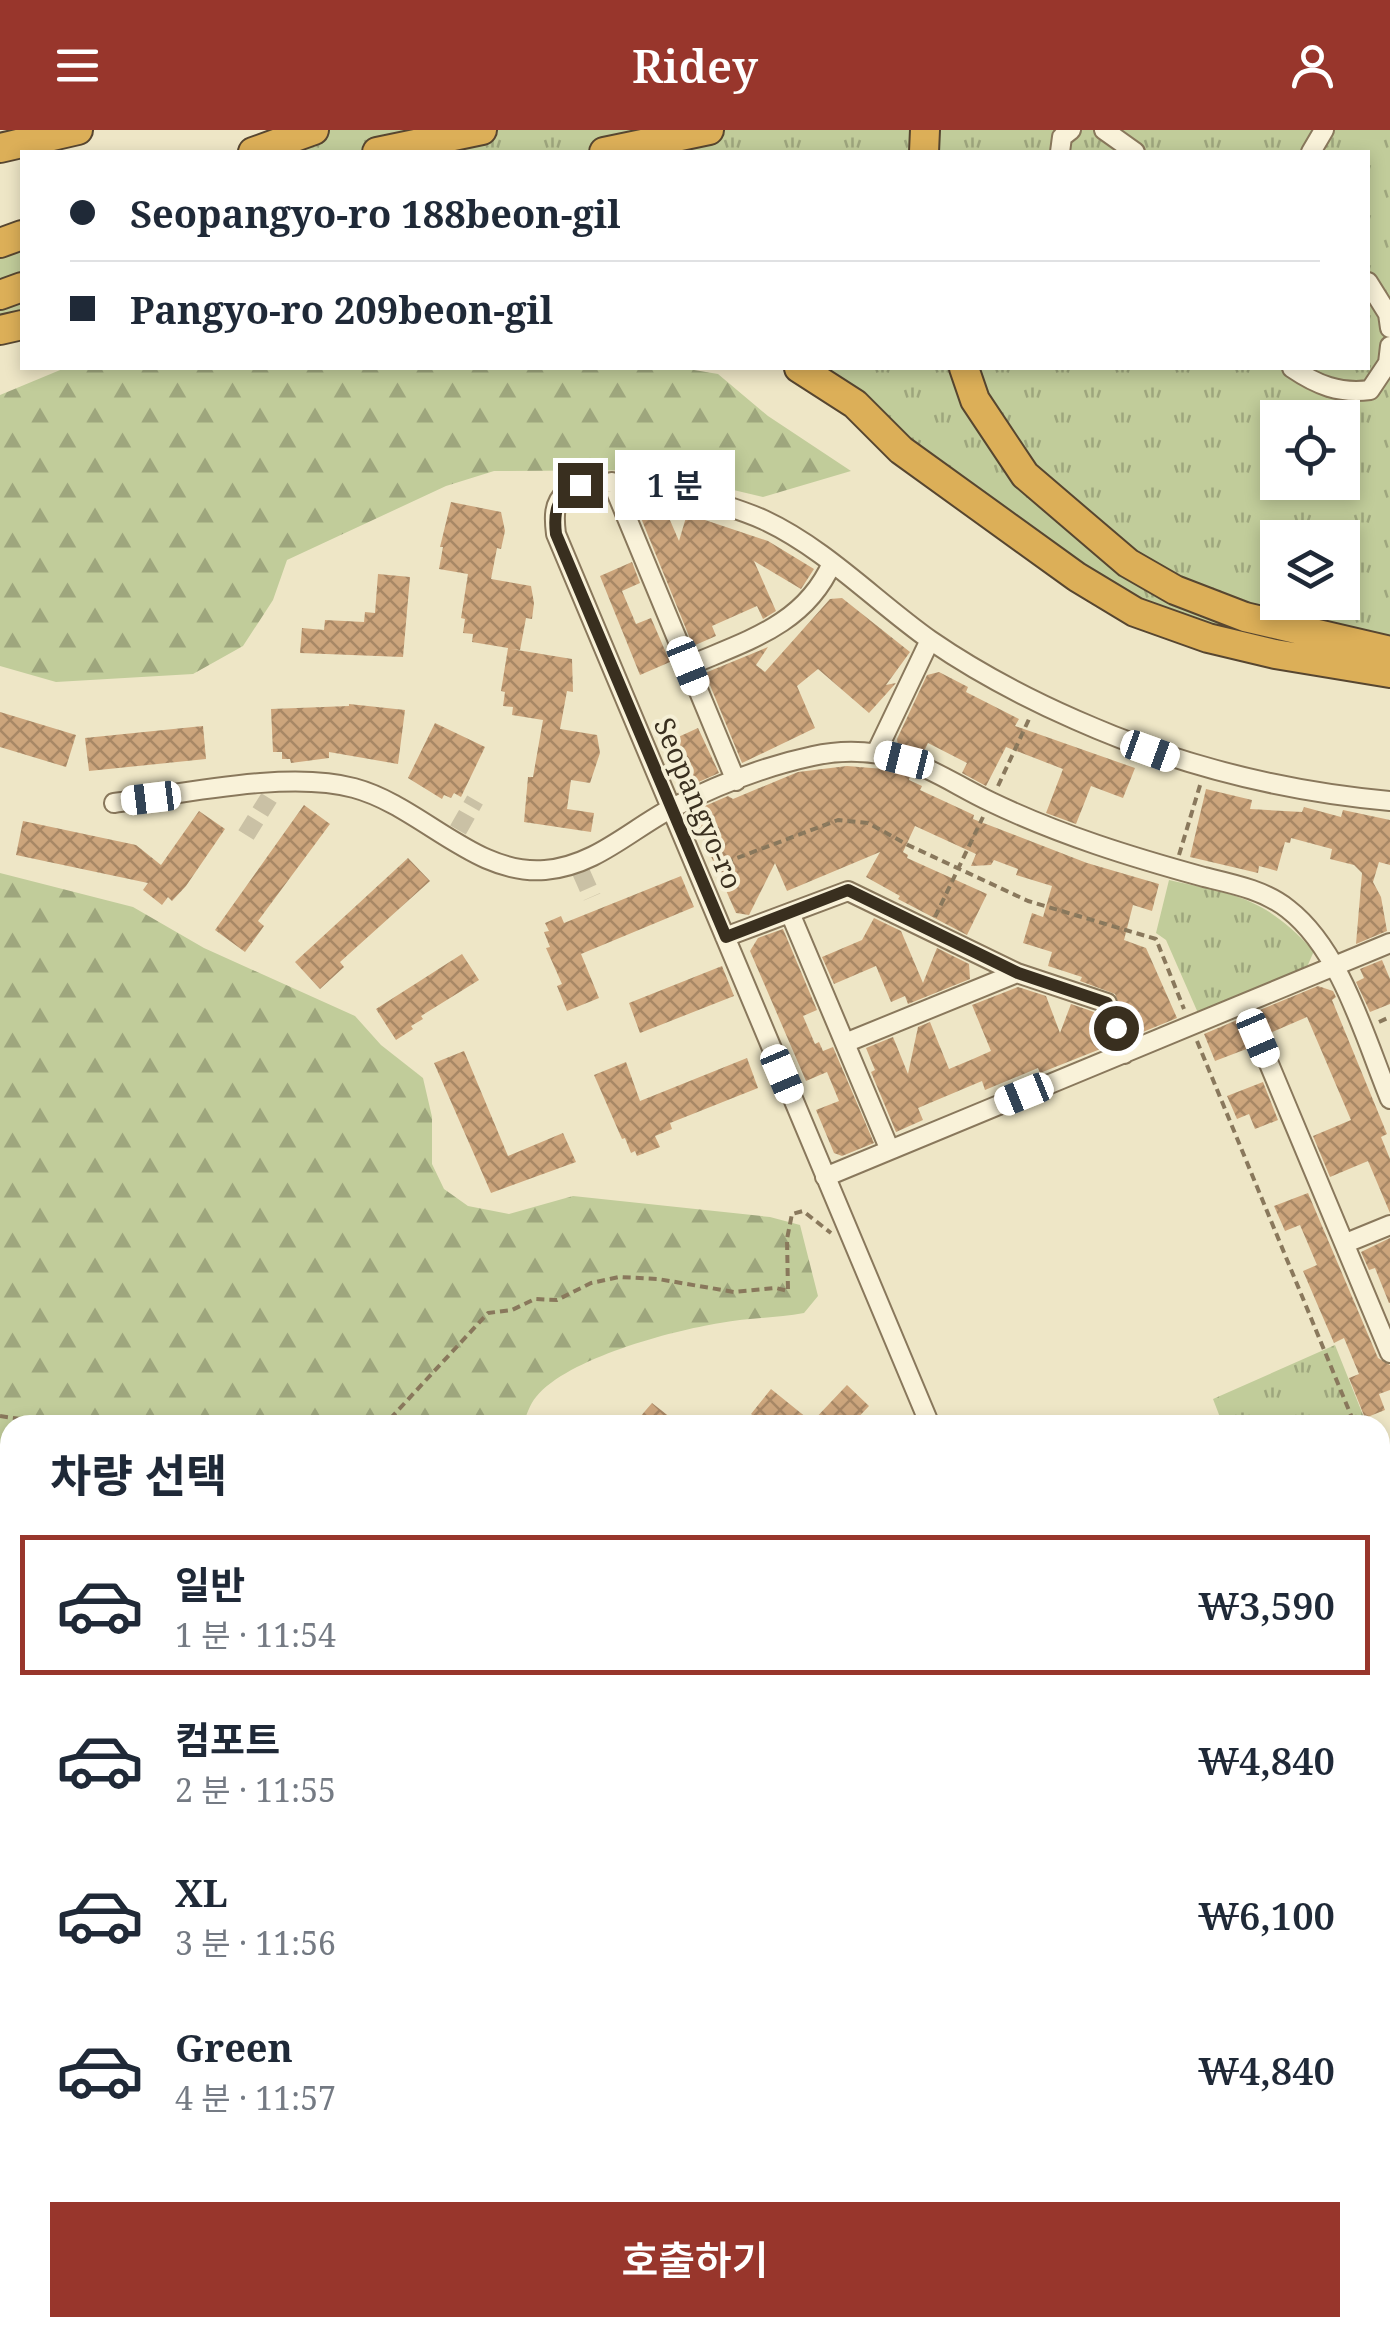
<!DOCTYPE html>
<html lang="ko">
<meta charset="utf-8">
<style>
:root{--surface:#fff;--page:#f2f2f3;--text:#1f2937;--muted:#747a83;--line:#e0e1e3;--accent:#98362c}
body{margin:0;font-family:"Noto Serif","Noto Sans KR",serif;background:var(--page);color:var(--text);height:100vh;display:flex;flex-direction:column;font-size:38px;white-space:nowrap}
*{box-sizing:border-box;margin:0}
p{font-size:32px;color:var(--muted)}
.icon{flex:none;width:55px;height:55px;fill:none;stroke:currentColor;stroke-width:2;stroke-linecap:round;stroke-linejoin:round}
.map{position:relative;flex:1;overflow:hidden}
.side{position:absolute;left:0px;top:1285px;width:1390px;height:922px;display:flex;flex-direction:column;background:var(--surface);border-radius:30px 30px 0 0;box-shadow:0 5px 15px #0003}
.side>*{flex:none}
.banner{position:absolute;left:20px;top:20px;width:1350px;height:220px;border-radius:0px;box-shadow:0 5px 15px #0003;display:grid;align-content:center;height:220px;padding:0 50px;background:var(--surface)}
.fabs{position:absolute;left:1260px;top:270px;display:grid;gap:20px}
.fabs a{display:grid;place-items:center;width:100px;height:100px;border-radius:0px;background:var(--surface);box-shadow:0 5px 15px #0003;font-size:50px}
.end{position:absolute;width:45px;height:45px;margin:-22px;border:12px solid #392f1f;background:#fff;box-shadow:0 0 0 5px #fff}
.from{border-radius:50%}
.bubble{position:absolute;height:70px;border-radius:0px;background:var(--surface);box-shadow:0 5px 15px #0003;font-size:32px;font-weight:600;line-height:70px;text-align:center}
.car{position:absolute;width:30px;height:60px;margin:-30px -15px;border-radius:12px;box-shadow:0 0 8px 2px #0007;background:linear-gradient(#fff 24%,#345 0 40%,#fff 0 76%,#345 0 86%,#fff 0)}
.banner b{display:flex;align-items:center;gap:35px;height:95px;font-size:38px}
.banner b+b{border-top:2px solid var(--line)}
.banner i{width:25px;height:25px;background:var(--text)}
ul{padding:0;list-style:none}
li{display:flex;align-items:center;gap:30px;height:140px;margin:0 20px 15px;padding:0 30px;border:5px solid transparent;border-radius:0px}
li div{flex:1}
li b{display:block;font-size:38px}
li em{font-style:normal;font-weight:600}
li.active{border-color:var(--accent)}
li>.icon{width:90px;height:90px;stroke-width:1.5}
h2{padding:0 50px;font-size:45px;line-height:120px}
.button{display:flex;gap:20px;margin-top:auto;padding:20px 50px}
.button a{flex:1;height:115px;border-radius:0px;background:var(--accent);color:#fff;font-size:40px;font-weight:600;line-height:115px;text-align:center}
header{display:flex;justify-content:space-between;align-items:center;height:130px;padding:0 50px;background:var(--accent);color:#fff;font-size:45px;font-weight:600}
.map>svg:first-child{display:block}
.grass{fill:url(#grass-tufts);fill-rule:evenodd}
.forest{fill:url(#forest-firs)}
.garden{fill:#c1cc9a}
.building{fill:url(#building-cross-hatch)}
.lines{fill:none;stroke-linecap:round;stroke-linejoin:round}
.minor-tunnel{stroke:#cac1a5;stroke-width:18;stroke-dasharray:18 9;stroke-linecap:butt}
.minor-casing{stroke:#89785c;stroke-width:22}
.major-casing{stroke:#574630;stroke-width:28}
.highway-casing{stroke:#574630;stroke-width:32}
.path{stroke:#89785c;stroke-width:4;stroke-dasharray:8 5;stroke-linecap:butt}
.minor{stroke:#f9f2d9;stroke-width:18}
.major{stroke:#f0df9f;stroke-width:22}
.highway{stroke:#dcaf58;stroke-width:28}
.route{stroke:#392f1f;stroke-width:12}
.labels{text-anchor:middle;dominant-baseline:central;stroke-width:8;stroke-linejoin:round;paint-order:stroke}
.street-label{font-size:28px;fill:#392f1f;stroke:#f5efd5}
</style>
<header><svg class="icon" aria-label="menu" viewBox="0 0 24 24"><path d="M4 6h16M4 12h16M4 18h16"/></svg>Ridey<svg class="icon" aria-label="person" viewBox="0 0 24 24"><circle cx="12" cy="8" r="4"/><path d="M4 21q1-7 8-7t8 7"/></svg></header>
<div class="map">
<svg width="1390" height="2207" viewBox="0 0 1390 2207">
<defs>
<pattern id="grass-tufts" width="24" height="20" patternUnits="userSpaceOnUse" patternTransform="scale(2.5)"><rect width="24" height="20" fill="#c1cc9a"/><path d="M3 7l-1-3M5 7V3M7 7l1-3M15 17l-1-3M17 17v-4M19 17l1-3" fill="none" stroke="#9ea67d"/></pattern>
<pattern id="forest-firs" width="22" height="20" patternUnits="userSpaceOnUse" patternTransform="scale(2.5)"><rect width="22" height="20" fill="#c1cc9a"/><path d="M5 1l3.5 6h-7zM16 11l3.5 6h-7z" fill="#9ea67d"/></pattern>
<pattern id="building-cross-hatch" width="8" height="8" patternUnits="userSpaceOnUse" patternTransform="scale(2.5)"><rect width="8" height="8" fill="#cca57c"/><path d="M0 0l8 8M0 8l8-8" fill="none" stroke="#a78765"/></pattern>
</defs>
<rect width="100%" height="100%" fill="#eee6c6"/>
<!-- grass -->
<path class="grass" d="M307,0H1390V543L1135,482L799,238H1368V22H248ZM1278,288H1342V352H1278ZM1278,408H1342V472H1278Z
M22,115V195L0,200V127Z
M1169,750C1239,766 1262,766 1314,821L1307,837L1198,883L1166,810L1156,803Z
M1335,1215L1367,1295H1223L1213,1269Z
M1380,1328L1390,1353V1456L1380,1460Z"/>
<!-- forest -->
<path class="forest" d="M65,238H682L718,244L768,286L851,341L763,367L649,340L494,341L446,356L287,430L273,470L243,516L193,544L56,552L0,536V265Z
M0,743L133,777L204,818L355,886L381,915L423,948L432,987V1034L444,1059L468,1076L509,1084L573,1066L770,1087L800,1095L818,1166L804,1183C776,1188 747,1188 720,1193C671,1201 568,1228 536,1267C530,1274 526,1286 523,1295H10V1982L0,1987Z"/>
<!-- garden -->
<path class="garden" d="M1390,2023V2168L1388,2169L1380,2149V2027Z"/>
<!-- building -->
<path class="building" d="M451,372L501,382L505,401L501,419L497,418L491,449L531,456L534,473L532,489L526,488L520,520L511,519L572,529L573,562L567,561L560,599L597,605L600,623L590,653L571,650L567,679L594,683L591,702L524,692L528,647H533L543,590L512,585L513,577L503,576L505,562L501,561L508,518L472,512L473,504L463,503L465,489L461,488L468,444L439,439L443,417H440Z
M647,380L666,381L679,411L687,384L768,411L814,439L801,459L754,431L776,481L763,489L757,476L712,496L716,506L693,516L641,388Z
M632,432L640,453L622,461L636,494L651,488L670,532L640,545L600,446Z
M378,444L410,447L403,527L300,523L302,498L324,500L325,490L364,492L365,482L375,483Z
M842,468L910,522L886,555L896,553L869,583L818,539L797,556L815,598L742,633L705,543L768,517L756,535L765,542L830,469Z
M939,542L968,557L966,562L1019,589L1015,596L1135,638L1123,668L1091,656L1076,694L1046,683L1063,639L1006,617L986,656L962,643L967,633L928,613L923,623L898,615L897,609L927,545Z
M349,574L405,580L398,634L329,622V628L291,633L290,629H282V622H273L271,579L349,576Z
M0,582L76,605L66,637L0,617Z
M435,593L485,617L461,667L454,663L451,668L444,665L442,669L408,648Z
M203,596L206,629L89,641L85,608Z
M698,598L719,643L685,658L665,613Z
M847,636L896,640L910,645L909,650L922,656L920,660L974,685L973,689L1087,733L1159,754L1152,781L1133,775L1124,810L1146,818L1177,888L1138,904L1130,902L1115,864L1080,851L1082,847L1048,836L1052,822L1023,813L1032,783L1043,787L1052,756L1016,745L1018,739L994,730L991,735L971,736L976,724L915,696L903,722L908,725L907,728L987,764L967,805L898,769L900,766L866,747L880,722L787,761L775,733L749,785L736,783L698,697L705,676L728,666L733,669L798,642Z
M1206,659L1252,670L1250,679L1302,682L1304,677L1341,687L1343,680L1390,690V735L1379,732L1373,752L1381,767L1387,801L1356,814L1362,743L1354,735L1330,729L1332,719L1291,708L1290,713L1285,712L1277,741L1259,736L1258,743L1190,727Z
M304,675L330,694L258,791L264,796L245,822L215,800Z
M199,681L225,699L186,756L172,771L168,767L162,775L143,760L148,753L16,725L23,691L136,715L161,735Z
M408,728L430,751L340,832L344,837L320,859L295,832Z
M681,746L694,777L581,824L599,868L567,881L557,856L562,854L546,818L550,817L544,802L549,801L545,793L561,786L564,793Z
M874,788L901,801L923,853L937,818L969,834L970,849L908,874L905,866L891,872L876,836L834,854L822,827L862,810Z
M783,799L817,880L803,886L815,914L819,912L823,921L833,917L874,1013L842,1026L834,1023L816,980L839,971L827,942L806,951L750,821L758,808Z
M462,824L479,850L421,886L423,889L411,896L413,899L396,910L376,879Z
M1382,830L1390,849V874L1370,882L1356,852L1364,848L1360,839Z
M722,836L734,866L640,903L629,873Z
M1318,856L1333,861L1336,867L1332,870L1387,1004L1381,1007L1390,1029V1083L1368,1031L1330,1047L1313,1006L1351,990L1307,887L1270,903L1260,880Z
M1018,857L1046,866L1060,903L1071,874L1097,883L1108,916L1040,943L1038,938L985,960L982,951L918,978L923,990L896,1002L871,942L875,940L866,918L893,907L908,944L918,897L930,892L949,939L973,929L991,921L972,875Z
M1237,890L1249,918L1215,931L1204,904Z
M464,921L508,1026L563,1003L576,1032L491,1063L434,933Z
M747,928L758,958L670,993L672,999L655,1006L660,1017L637,1026L635,1021L631,1023L625,1008L622,1009L594,945L626,932L640,971Z
M1263,952L1278,990L1255,999L1249,984L1237,989L1227,966Z
M1308,1063L1378,1228L1390,1235V1260L1379,1264L1385,1280L1365,1288L1349,1248L1359,1244L1344,1208L1334,1213L1303,1141L1317,1135L1300,1095L1285,1101L1274,1076Z
M1390,1108V1173H1389L1375,1138L1369,1140L1361,1122Z
M847,1255L869,1276L851,1295H764L751,1284L771,1259L812,1292Z
M652,1273L680,1295H633Z"/>
<g class="lines">
<!-- minor-tunnel -->
<path class="minor-tunnel" d="M458,700L475,670
M246,705L269,668
M581,742L592,767"/>
<!-- minor casing -->
<g class="minor-casing">
<path id="minor" d="M1104,0L1135,22
M1060,22L1062,7L1071,0
M1311,22L1324,0
M1368,152L1388,184L1390,198
M1292,238C1317,255 1339,264 1370,260L1388,233L1390,216
M612,352L736,651
M688,536C746,511 805,495 832,433
M876,623L930,510
M114,673C182,664 288,640 354,658C421,676 475,746 545,740C595,736 630,700 672,678C715,656 766,636 813,626C843,619 874,621 903,629C934,639 961,658 991,672C1060,705 1131,727 1204,747C1233,754 1264,760 1288,779C1341,820 1365,908 1390,969
M790,783L889,1018
M725,807L848,761L1017,843L1107,873L1124,924
M1244,874L1390,1223
M845,913L1017,843
M825,1047L1390,813
M1346,1113L1390,1095
M930,1295L556,404C554,388 553,373 566,362C600,335 727,373 764,390C826,419 875,471 930,510C975,541 1026,568 1076,590C1177,635 1279,661 1390,671
M1380,1646L1390,1642
M1380,1799L1390,1795
M298,2198L362,2206L388,2198
M661,2198L664,2207
M863,2198L864,2207
M1350,2198L1356,2207
M15,2199L19,2207
M55,2207L75,2198
M1382,2207L1390,2204"/>
</g>
<!-- major casing -->
<g class="major-casing">
<path id="major" d="M1380,1483L1390,1478
M1380,1528L1390,1524
M0,2028L10,2023
M0,2120L10,2115"/>
</g>
<!-- highway casing -->
<g class="highway-casing">
<path id="highway" d="M0,18L78,0
M253,22L314,0
M377,22L482,0
M604,22L709,0
M924,22L925,0
M0,113L22,105
M0,165L22,157
M0,200L22,195
M799,238L855,274L901,320L1077,447L1135,482L1208,508L1275,524L1390,543
M964,238L975,270L1025,345L1128,433L1175,460L1245,487L1390,521"/>
</g>
<!-- path -->
<path class="path" d="M998,656L1030,587
M1179,725L1201,652
M713,737L838,690L868,693L908,715L1028,771L1156,809L1184,879
M935,787L983,687
M1379,892L1390,887
M1197,911L1355,1295
M0,1286L62,1295
M267,1295L298,1291L314,1295
M379,1295L389,1290L488,1183L512,1180L535,1169L557,1170L591,1153L619,1147L658,1149L734,1162L776,1158L788,1161L787,1109L792,1084L803,1081L831,1103
M1380,1357L1382,1362L1390,1359"/>
<!-- minor -->
<use href="#minor" class="minor"/>
<!-- major -->
<use href="#major" class="major"/>
<!-- highway -->
<use href="#highway" class="highway"/>
</g>
<g class="lines">
<!-- route -->
<path class="route" d="M580,355C558,366 553,379 556,404L726,807L848,760L1018,843L1107,873L1116,898"/>
</g>
<g class="labels">
<!-- street labels -->
<g class="street-label">
<text transform="translate(699 673) rotate(67)">Seopangyo-ro</text>
</g>
</g>
</svg>
<div class="fabs">
<a><svg class="icon" aria-label="locate" viewBox="0 0 24 24"><circle cx="12" cy="12" r="6"/><path d="M12 2v4M12 18v4M2 12h4M18 12h4"/></svg></a>
<a><svg class="icon" aria-label="layers" viewBox="0 0 24 24"><path d="M12 4l9 5-9 5-9-5zM3 14l9 5 9-5"/></svg></a>
</div>
<i class="end from" style="left:1116px;top:898px"></i>
<i class="end" style="left:580px;top:355px"></i>
<div class="bubble" style="left:615px;top:320px;width:120px">1 분</div>
<i class="car" style="left:688px;top:536px;rotate:158deg"></i>
<i class="car" style="left:1150px;top:621px;rotate:110deg"></i>
<i class="car" style="left:904px;top:630px;rotate:284deg"></i>
<i class="car" style="left:151px;top:668px;rotate:263deg"></i>
<i class="car" style="left:1258px;top:908px;rotate:157deg"></i>
<i class="car" style="left:782px;top:944px;rotate:157deg"></i>
<i class="car" style="left:1024px;top:964px;rotate:248deg"></i>
<div class="banner">
<b><i class="from"></i>Seopangyo-ro 188beon-gil</b>
<b><i></i>Pangyo-ro 209beon-gil</b>
</div>
<section class="side">
<h2>차량 선택</h2>
<ul>
<li class="active"><svg class="icon" aria-label="car" viewBox="0 0 24 24"><path d="M5 17H2v-5l4-1 3-4h7l3 4 3 1v5h-3M9 17h6M6 11h13"/><circle cx="7" cy="17" r="2"/><circle cx="17" cy="17" r="2"/></svg><div><b>일반</b><p>1 분 · 11:54</p></div><em>₩3,590</em></li>
<li><svg class="icon" aria-label="car" viewBox="0 0 24 24"><path d="M5 17H2v-5l4-1 3-4h7l3 4 3 1v5h-3M9 17h6M6 11h13"/><circle cx="7" cy="17" r="2"/><circle cx="17" cy="17" r="2"/></svg><div><b>컴포트</b><p>2 분 · 11:55</p></div><em>₩4,840</em></li>
<li><svg class="icon" aria-label="car" viewBox="0 0 24 24"><path d="M5 17H2v-5l4-1 3-4h7l3 4 3 1v5h-3M9 17h6M6 11h13"/><circle cx="7" cy="17" r="2"/><circle cx="17" cy="17" r="2"/></svg><div><b>XL</b><p>3 분 · 11:56</p></div><em>₩6,100</em></li>
<li><svg class="icon" aria-label="car" viewBox="0 0 24 24"><path d="M5 17H2v-5l4-1 3-4h7l3 4 3 1v5h-3M9 17h6M6 11h13"/><circle cx="7" cy="17" r="2"/><circle cx="17" cy="17" r="2"/></svg><div><b>Green</b><p>4 분 · 11:57</p></div><em>₩4,840</em></li>
</ul>
<div class="button"><a>호출하기</a></div>
</section>
</div>
